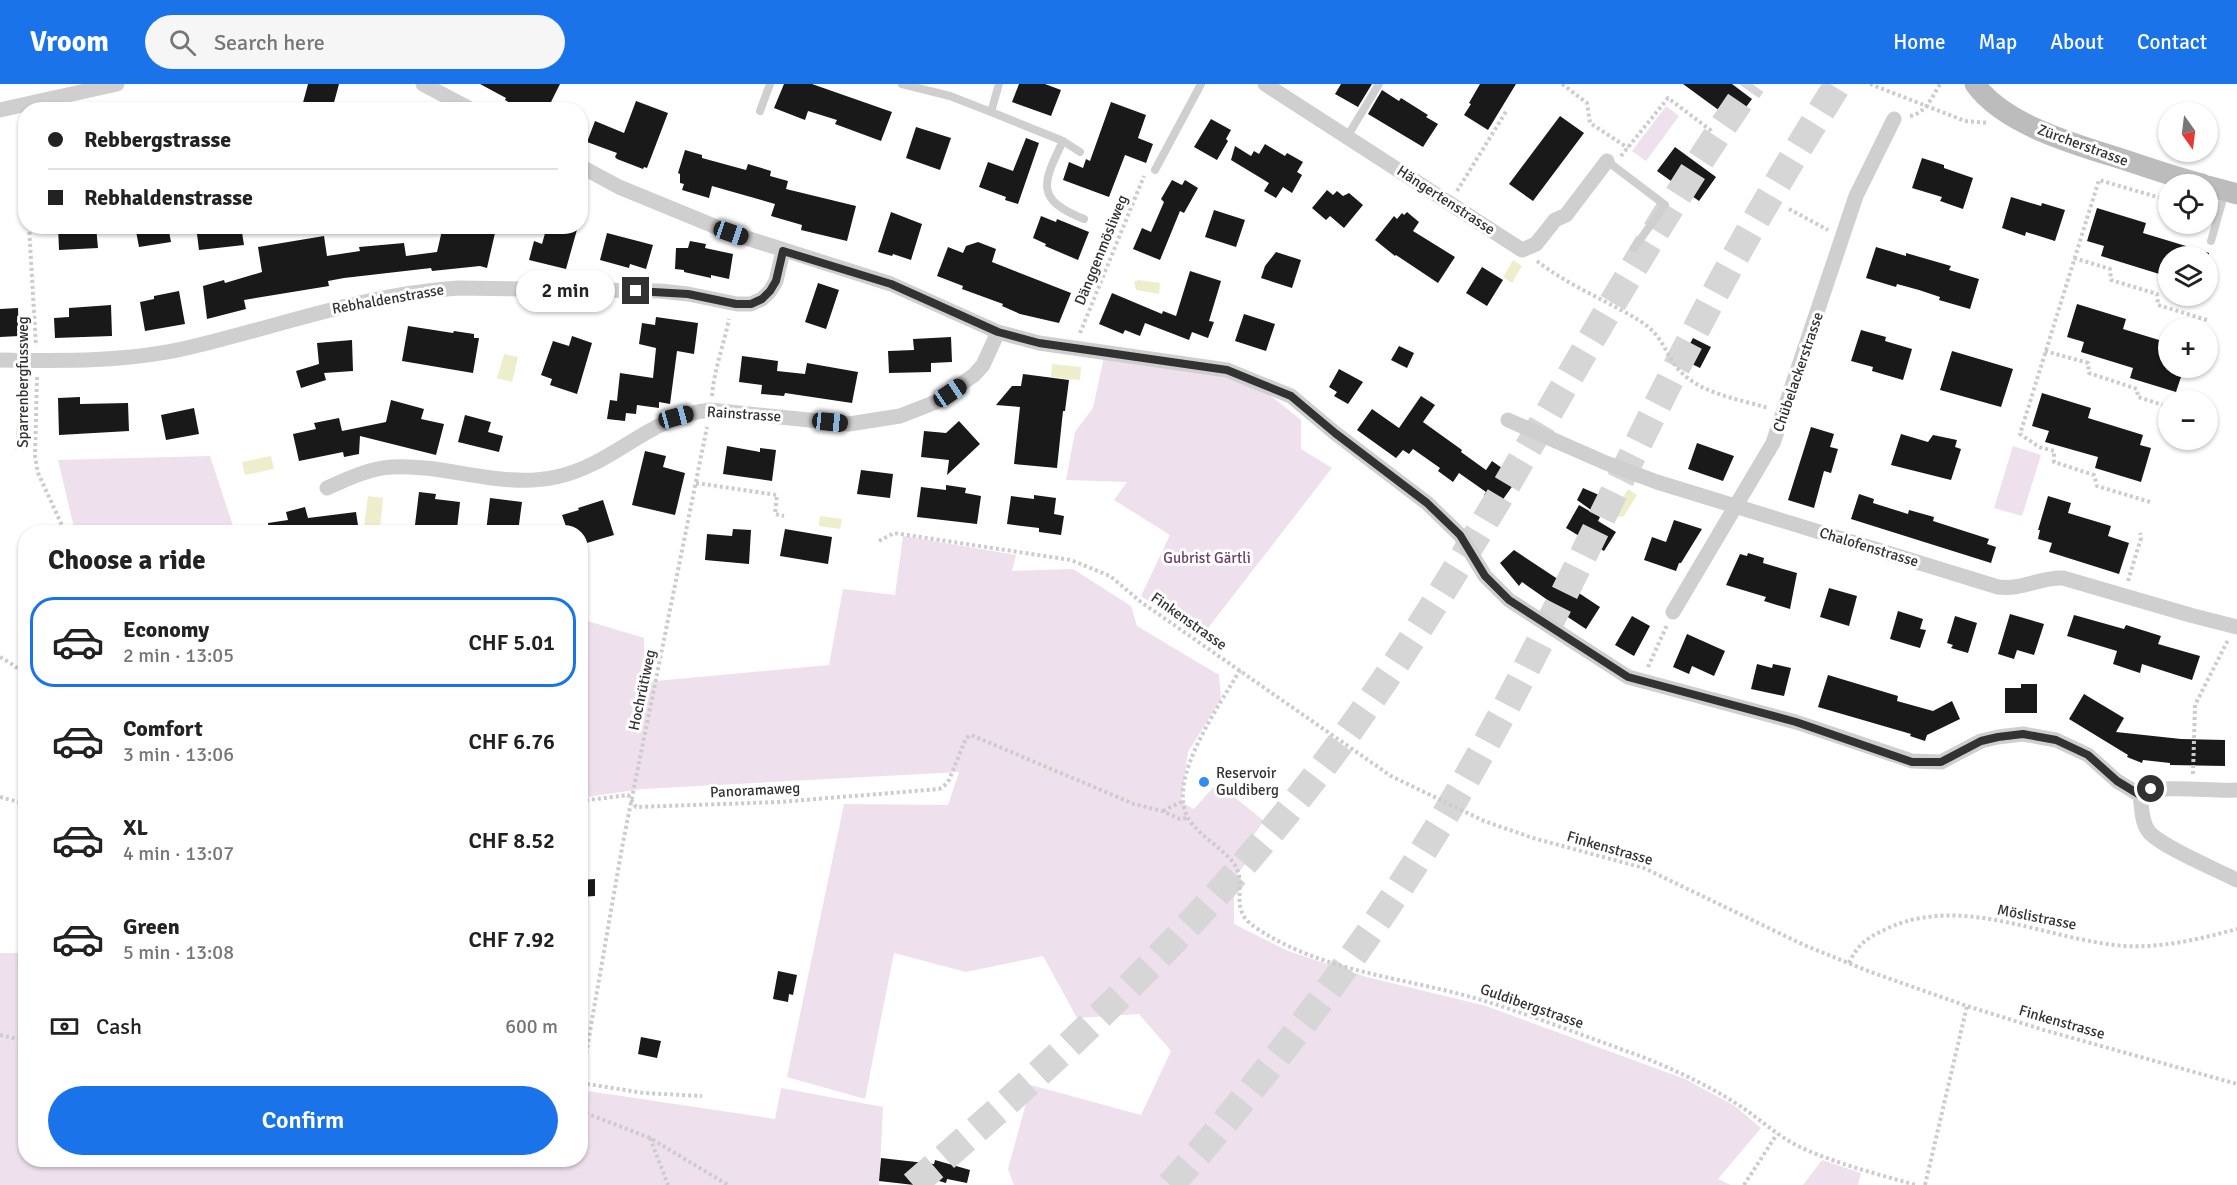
<!DOCTYPE html>
<meta charset="utf-8">
<style>
:root{--surface:#fff;--page:#f6f6f6;--text:#222;--muted:#767676;--line:#e0e0e0;--accent:#1a73e8}
body{margin:0;font-family:Signika,sans-serif;background:var(--page);color:var(--text);height:100vh;display:flex;flex-direction:column;font-size:22px;white-space:nowrap}
*{box-sizing:border-box;margin:0}
p{font-size:20px;color:var(--muted)}
.icon{flex:none;width:33px;height:33px;fill:none;stroke:currentColor;stroke-width:2;stroke-linecap:round;stroke-linejoin:round}
.map{position:relative;flex:1;overflow:hidden}
.sheet{position:absolute;left:18px;top:441px;width:570px;height:642px;display:flex;flex-direction:column;background:var(--surface);border-radius:24px;box-shadow:0 2px 4px #0004}
.sheet>*{flex:none}
.banner{position:absolute;left:18px;top:18px;width:570px;height:132px;border-radius:24px;box-shadow:0 2px 4px #0004;display:grid;align-content:center;height:132px;padding:0 30px;background:var(--surface)}
.needle{width:39px;rotate:166deg}
.controls{position:absolute;left:2158px;top:18px;display:grid;gap:12px}
.controls a{display:grid;place-items:center;width:60px;height:60px;border-radius:50%;background:var(--surface);box-shadow:0 2px 4px #0004;font-size:30px}
.end{position:absolute;width:27px;height:27px;margin:-14px;border:8px solid #323232;background:#fff;box-shadow:0 0 0 3px #fff}
.from{border-radius:50%}
.bubble{position:absolute;height:42px;border-radius:21px;background:var(--surface);box-shadow:0 2px 4px #0004;font-size:20px;font-weight:600;line-height:42px;text-align:center}
.car{position:absolute;width:18px;height:36px;margin:-18px -9px;border-radius:8px;box-shadow:0 0 4px 2px #0007;background:linear-gradient(#222 24%,#8ab4d8 0 40%,#222 0 76%,#8ab4d8 0 86%,#222 0)}
.banner b{display:flex;align-items:center;gap:21px;height:57px;font-size:22px}
.banner b+b{border-top:2px solid var(--line)}
.banner i{width:15px;height:15px;background:var(--text)}
ul{padding:0;list-style:none}
li{display:flex;align-items:center;gap:18px;height:90px;margin:0 12px 9px;padding:0 18px;border:3px solid transparent;border-radius:24px}
li div{flex:1}
li b{display:block;font-size:22px}
li em{font-style:normal;font-weight:600}
li.active{border-color:var(--accent)}
li>.icon{width:54px;height:54px;stroke-width:1.5}
h2{padding:0 30px;font-size:27px;line-height:72px}
.pay{display:flex;align-items:center;gap:15px;height:66px;padding:0 30px;font-size:22px}
.pay p{margin-inline-start:auto}
.button{display:flex;gap:12px;margin-top:auto;padding:12px 30px}
.button a{flex:1;height:69px;border-radius:36px;background:var(--accent);color:#fff;font-size:24px;font-weight:600;line-height:69px;text-align:center}
header{display:flex;align-items:center;gap:36px;box-sizing:border-box;height:84px;padding:0 30px;background:var(--accent);color:#fff}
header strong{font-size:28px}
nav{display:flex;gap:33px;margin-inline-start:auto;font-size:21px}
.search{width:420px;height:54px;background:var(--page);display:flex;align-items:center;gap:15px;box-sizing:border-box;padding:0 21px;border-radius:33px;color:var(--muted);font-size:22px}
.map>svg:first-child{display:block}
.green{fill:#efe0ee}
.water{fill:#efeecc}
.building{fill:#191919}
.lines{fill:none;stroke-linecap:round;stroke-linejoin:round}
.highway-tunnel{stroke:#d6d6d6;stroke-width:28;stroke-dasharray:28 14;stroke-linecap:butt}
.path{stroke:#ccc;stroke-width:4;stroke-dasharray:3 3;stroke-linecap:butt}
.lane{stroke:#cfcfcf;stroke-width:8}
.street{stroke:#cfcfcf;stroke-width:15}
.secondary{stroke:#bcbcbc;stroke-width:21}
.route{stroke:#323232;stroke-width:8}
.poi-dot{fill:#308ded;stroke:#fff;stroke-width:2}
.labels{text-anchor:middle;dominant-baseline:central;stroke-width:6;stroke-linejoin:round;paint-order:stroke}
.street-label{font-size:15px;fill:#323232;stroke:#fff}
.park-label{font-size:15px;fill:#703c6a;stroke:#fff}
.poi-label{font-size:15px;fill:#323232;stroke:#fff;text-anchor:start}
</style>
<header>
<strong>Vroom</strong>
<div class="search"><svg class="icon" aria-label="search" viewBox="0 0 24 24"><circle cx="10" cy="10" r="6"/><path d="M15 15l6 6"/></svg>Search here</div>
<nav><a>Home</a><a>Map</a><a>About</a><a>Contact</a></nav>
</header>
<div class="map">
<svg width="2237" height="1101" viewBox="0 0 2237 1101">
<rect width="100%" height="100%" fill="#fff"/>
<!-- green -->
<path class="green" d="M1666,22L1679,32L1646,77L1632,67Z
M1104,273L1224,290L1266,308L1301,336V365L1332,384L1201,553L1141,512L1170,451L1114,416L1127,398L1066,396L1075,348L1093,324Z
M2013,362L2041,371L2022,432L1994,424Z
M210,372L235,448H75L58,376Z
M903,452L1016,471L1012,487L1073,485L1131,522L1137,542L1219,591L1221,615L1188,668L1181,718L1194,725L1217,699L1264,737L1250,756L1257,764L1234,795V840L1288,867L1367,893L1486,922L1685,995L1735,1022L1761,1044L1718,1095L1731,1101H1014L1008,1085L1031,1001L1141,1031L1171,967L1139,930L1077,934L1043,872L966,888L894,869L865,1015L787,993L844,720L948,721L959,688L642,705L581,714V535L644,554L645,598L829,581L843,505L895,511Z
M0,869H25L26,1076H580L581,1006L775,1035L781,1004L883,1023L879,1101H0Z
M1822,1076L1861,1089L1858,1101H1803Z"/>
<!-- water -->
<path class="water" d="M1513,176L1522,182L1512,199L1503,193Z
M1138,196L1160,199L1159,210L1136,206L1134,198Z
M504,270L518,273L512,298L497,294Z
M1052,280L1081,283L1080,296L1051,293Z
M17,335L27,336L28,366L15,365Z
M271,372L274,385L245,391L242,378Z
M1628,405L1637,411L1624,432L1617,433L1615,426Z
M368,412L383,414L380,445L364,444Z
M820,432L842,435L840,445L819,442Z"/>
<!-- building -->
<path class="building" d="M308,0H339L332,26H301Z
M480,0H560L547,26H522L505,16L506,14Z
M784,0H812L892,28L881,57L835,40L837,36L808,27L805,36L774,24Z
M1019,0H1045L1061,6L1051,32L1012,18Z
M1341,0H1372L1358,23L1335,10Z
M1480,0H1516L1488,46L1464,31L1471,20L1469,19Z
M1683,0H1732L1752,15L1735,38Z
M1382,6L1399,17L1401,14L1428,31L1426,33L1438,40L1423,63L1368,30Z
M636,17L668,29L647,84L644,83L643,85L617,75L615,73L617,69L587,58L595,37L624,49Z
M1111,18L1146,31L1138,54L1153,60L1146,79L1125,71L1109,113L1063,96L1069,78L1083,84L1086,75L1090,77Z
M1560,32L1584,49L1533,117L1509,100Z
M1211,35L1231,46L1226,55L1228,57L1217,76L1194,63Z
M916,43L951,54L940,86L906,74Z
M1026,54L1039,59L1018,120L1005,116L1006,113L979,103L988,78L1013,87Z
M1265,60L1285,72L1287,69L1303,78L1297,88L1302,91L1292,109L1283,103L1276,114L1264,107L1269,99L1231,76L1235,62L1251,72L1254,67L1259,70Z
M1675,63L1716,93L1699,117L1657,87Z
M685,66L702,71V74L746,86L748,80L771,87L770,92L788,97L786,105L856,122L847,157L801,146L802,141L771,132L775,120L712,102L709,114L682,106L684,100L680,99V90L678,89Z
M1922,74L1944,81V84L1973,94L1963,125L1940,117L1942,113L1912,104Z
M1172,96L1182,101L1185,96L1198,104L1184,129L1180,127L1160,176L1133,165L1142,144L1151,148L1164,118L1161,115Z
M1327,106L1333,111L1337,107L1343,112L1349,109L1363,121L1344,144L1330,132L1326,136L1312,124Z
M2011,113L2041,122L2042,119L2065,126L2055,157L2026,148L2025,152L2002,144Z
M2097,124L2146,139L2143,149L2209,169V172H2169V193L2101,172L2104,162L2087,157Z
M1214,126L1245,136L1236,163L1205,153Z
M891,128L922,140L911,176L893,170L892,172L878,168Z
M1407,128L1419,138L1413,147L1455,173L1438,199L1396,171L1395,172L1375,156L1394,132L1397,135L1402,129L1404,131Z
M1041,132L1056,138L1057,135L1089,148L1078,176L1045,162L1046,160L1033,154Z
M58,142H96L98,164L59,166Z
M135,142H168L171,158L139,163Z
M196,142H241L244,161L199,166Z
M443,142H466L495,149L487,184L480,182L432,187L431,184L344,194L328,197L329,202L244,216L246,225L207,235L203,202L224,196L225,199L262,188L258,163L324,152L327,172L360,167L359,163L404,159L406,172L437,168Z
M547,142H578L566,185L529,176L534,157L542,160Z
M607,149L653,161L646,185L630,180L629,184L600,176Z
M690,157L706,160L705,164L733,170L729,195L711,191V194L684,188V186L675,185L676,164H688Z
M978,158L996,165L992,178L1071,209L1059,239L1020,230L1002,222L1003,220L962,205L963,202L937,192L948,163L963,169L966,162Z
M1876,163L1906,172V169L1951,182L1949,186L1979,195L1970,225L1939,216L1940,213L1919,206L1897,200L1896,203L1866,194Z
M1276,168L1301,176L1292,204L1261,194L1265,182Z
M1482,183L1503,196L1487,222L1466,209Z
M1190,187L1221,197L1209,237L1214,238L1208,254L1192,248L1189,256L1145,239L1140,252L1125,246L1123,250L1099,240L1112,209L1162,230L1163,227L1176,232Z
M818,199L839,206L826,245L805,238Z
M179,207L185,240L145,247L140,218L154,215V212Z
M2077,220L2126,235L2123,245L2169,259V284H2184L2176,308L2130,294L2133,284L2081,268L2084,258L2067,253Z
M111,221L112,252L55,254L54,234L69,233V224Z
M18,224L19,252L0,253V225Z
M1244,230L1275,240L1266,267L1235,257Z
M656,233L698,239L694,270L677,267L670,320L659,318V324L637,321L636,330L626,329L625,337L607,335L610,316L617,317L620,289L653,294L656,264L639,260L642,239L655,241Z
M408,242L453,249L454,247L474,250V254H479L473,289L402,277Z
M1861,246L1886,253L1885,257L1912,265L1903,296L1872,287L1873,283L1851,277Z
M572,252L592,259L577,310L550,301L552,295L541,291L553,257L569,262Z
M951,253L952,278L931,279V288L889,289L888,267L914,266L913,255Z
M1693,254L1711,263L1700,284L1682,275Z
M352,256L353,287L324,289L326,296L301,304L296,287L319,280L317,259Z
M1399,262L1414,269L1407,284L1391,276Z
M1952,267L2013,285L2001,323L1940,306Z
M742,272L778,277L777,287L805,290L807,279L858,288L852,319L785,309L784,312L761,310L762,301L739,298Z
M1339,285L1363,298L1348,320L1334,312L1337,308L1329,303Z
M1023,290L1069,296L1065,327H1063L1057,384L1014,380L1020,323L996,321L1012,302H1021Z
M2042,309L2091,324L2088,334L2143,351L2140,361L2151,364L2141,398L2095,384L2098,373L2045,358L2049,347L2032,342Z
M1421,312L1435,321L1423,338L1462,366L1461,368L1486,386L1492,377L1509,389L1507,391L1516,397L1499,421L1484,411L1486,408L1459,389L1453,398L1438,387L1440,384L1413,365L1409,370L1403,366L1396,374L1357,346L1372,325L1399,344Z
M80,313V320L128,319L129,347L59,351L58,314Z
M391,316L424,325L421,335L444,340L436,371L360,352L359,370L344,373L343,368L299,377L293,350L316,345L314,339L339,334L342,347L386,338Z
M194,324L199,350L166,356L161,331Z
M465,331L491,338L488,348L503,352L499,368L458,358Z
M959,337L980,360L947,391L949,376L921,373L924,347L946,349Z
M1811,343L1834,350L1830,363L1838,365L1831,389L1824,387L1814,424L1788,416Z
M1901,350L1928,358L1933,351L1957,356L1955,363L1961,365L1951,396L1891,381Z
M1697,359L1734,372L1723,397L1688,385Z
M727,362L760,368V364L776,366L772,397L723,390Z
M645,367L666,372L663,383L685,389L675,431L632,421Z
M861,386L893,390L890,414L857,410Z
M946,401L966,404L965,409L981,412L977,440L917,433L921,403L946,406Z
M1583,404L1599,411L1591,426L1577,416Z
M419,408L436,410L435,415L460,418L457,445L415,441Z
M1859,410L1874,415L1873,419L1908,430L1909,426L1934,433L1933,437L1989,455L1987,460L1996,463L1991,479L1851,435Z
M1034,411L1056,414L1054,430L1064,432L1061,451L1039,448V444L1007,440L1011,412L1034,415Z
M2048,412L2071,419L2068,429L2111,442L2108,452L2129,459L2119,490L2049,468L2052,459L2038,455L2040,446H2038Z
M490,414L522,418L518,448H486Z
M603,416L614,451L580,461V448H568L562,431L579,426L578,424Z
M1579,421L1600,433L1598,437L1616,448L1604,467L1566,444Z
M305,423L308,434L356,428L359,448H269L268,439L288,436L286,428Z
M1674,436L1702,445L1681,479H1679L1676,487L1644,476L1652,453L1666,458Z
M733,445L751,446L749,480L705,476L707,450L732,452Z
M785,445L832,453L828,480L780,472Z
M1514,466L1600,523L1586,545L1557,526L1559,524L1522,498L1519,502L1500,479Z
M1748,469L1764,474L1763,479L1797,489L1790,525L1764,517L1766,513L1726,501L1740,470L1747,472Z
M1829,504L1857,512L1849,542L1820,533Z
M1898,527L1923,535L1920,545L1926,546L1920,564L1890,555Z
M2010,530L2044,540L2034,571L2017,566L2014,575L1998,570Z
M2074,531L2124,545L2126,541L2161,552L2158,560L2200,572L2192,596L2142,580L2140,589L2113,580L2117,567L2067,552Z
M1632,532L1650,542L1634,572L1615,561Z
M1955,532L1977,539L1968,569L1951,564L1953,561L1947,559Z
M1687,550L1725,567L1714,592L1692,582L1689,590L1673,583Z
M1757,580L1772,584L1773,580L1791,584L1784,612L1751,605Z
M1828,591L1898,612L1897,617L1933,627L1952,617L1960,635L1927,651L1925,657L1910,652L1911,650L1818,623Z
M2021,600H2037V629H2005V604H2021Z
M2084,610L2124,634L2116,648L2181,655L2225,656V682L2170,681V679L2143,676L2142,679L2127,673L2128,671L2069,635Z
M595,795V812L580,813V796Z
M778,887L797,891L793,911L789,910L788,918L773,915Z
M641,953L661,957L657,974L638,970Z
M881,1074L934,1080L935,1076L970,1086L967,1099L947,1095L946,1099L915,1090L914,1101L879,1097Z"/>
<g class="lines">
<!-- highway-tunnel -->
<path class="highway-tunnel" d="M913,1101C1076,961 1233,812 1357,636C1502,432 1608,204 1752,0
M1170,1101C1203,1066 1232,1029 1262,992C1335,901 1403,805 1461,704C1549,552 1619,391 1701,236C1743,155 1790,77 1838,0"/>
<!-- path -->
<path class="path" d="M1562,0L1587,19L1590,39L1628,64
M1870,0L1965,37L1988,39
M1910,32C1926,29 1932,13 1940,0
M22,35L26,90
M1621,72L1668,14L1713,48
M1457,107L1507,26
M1789,125L1828,146
M29,142L36,262
M2074,174L2110,185L2111,196L2157,210L2158,221L2207,236
M1537,177C1567,201 1608,217 1640,237C1665,253 1664,270 1680,287C1701,310 1739,315 1768,324
M1080,249L1144,92
M2045,267L2088,279L2089,289L2137,305L2138,313L2169,323
M37,293L35,372L38,389L65,448
M712,312C714,286 724,260 729,235
M696,399L777,411L775,430L784,432
M2150,418L2097,402L2094,391L2054,378V367L2039,363L2020,350L2099,96L2164,115L2161,126L2169,129
M879,457L894,449L1071,476L1110,492L1141,518L1391,692L1484,737L1533,754L1644,784L1804,861L1868,887L1967,922L2044,946L2237,1000
M2128,497L2141,454L2140,449
M0,573L15,582L26,593
M1648,583L1667,541
M1240,586C1220,621 1166,695 1188,734C1199,753 1230,768 1237,785C1244,801 1234,819 1245,834C1251,842 1261,847 1269,852C1337,891 1415,895 1488,918C1536,933 1584,952 1632,969C1669,983 1704,999 1737,1020C1759,1034 1777,1052 1800,1063C1837,1080 1877,1090 1916,1101
M2193,690L2195,621L2228,556
M0,713L26,720
M580,717L628,711L636,723L780,718L939,705L944,702L949,696L966,654L971,651L1134,720L1162,727L1180,735L1188,734
M1163,727L1181,718
M1849,879C1857,862 1866,854 1884,846C1961,808 2045,856 2125,862C2163,864 2200,855 2237,845
M0,951L26,957
M581,999L623,758L707,343
M581,999L644,1009L702,1012
M580,1027L650,1054L728,1101
M650,1054L668,1101
M1744,1101L1777,1050
M1925,1101L1967,922"/>
<!-- lane -->
<path class="lane" d="M902,0L950,12L991,28
M999,0L991,28L1063,57L1080,68
M760,27L770,0
M1347,53L1379,0
M1063,57C1043,99 1034,115 1084,135
M1607,77L1665,121L1634,164
M1155,86L1201,0
M2211,157L2225,108"/>
<!-- street -->
<path class="street" d="M423,0L472,26
M1265,0L1522,166L1536,160L1555,136L1566,131L1607,77
M0,26L117,0
M580,82L619,103L731,149L891,200L998,248L1039,259L1227,286L1291,312L1335,349L1427,419L1460,451L1485,492L1509,516L1628,593L1796,638L1912,677L1941,678L1981,657L1998,653L2023,650L2056,656L2088,671L2117,697L2140,711C2142,723 2141,738 2149,748C2162,763 2217,786 2237,796
M0,276C63,277 129,278 191,263C280,242 365,210 458,204L660,207L688,210L737,220H751L762,215L770,207L776,197L783,167
M1508,336L1606,379L1657,398L1998,503C2024,506 2039,493 2063,494L2190,531L2237,543
M327,404C347,395 370,384 392,383C447,380 502,405 556,393C614,381 649,332 710,326L849,340L900,332L936,318L974,291L983,281L998,248
M1673,528L1773,359L1856,112L1894,35
M2140,711C2164,699 2209,708 2237,706"/>
<!-- secondary -->
<path class="secondary" d="M1975,0C2004,41 2077,61 2122,75C2149,84 2175,93 2202,100
M2208,102L2237,110"/>
</g>
<g class="lines">
<!-- route -->
<path class="route" d="M636,207L688,210L736,220H751L762,215L770,207L776,197L783,167L891,200L998,248L1039,259L1227,286L1291,312L1335,349L1427,419L1460,451L1485,492L1509,516L1628,593L1796,638L1912,678H1941L1981,657L1998,653L2023,650L2056,656L2088,671L2117,697L2140,711L2151,705"/>
</g>
<!-- markers -->
<circle class="poi-dot" cx="1204" cy="698" r="6"/>
<g class="labels">
<!-- street labels -->
<g class="street-label">
<text transform="translate(2083 61) rotate(20)">Zürcherstrasse</text>
<text transform="translate(1446 116) rotate(33)">Hängertenstrasse</text>
<text transform="translate(1101 166) rotate(-68)">Dänggenmösliweg</text>
<text transform="translate(388 215) rotate(-10)">Rebhaldenstrasse</text>
<text transform="translate(1798 288) rotate(-71)">Chübelackerstrasse</text>
<text transform="translate(23 298) rotate(-90)">Sparrenbergfussweg</text>
<text transform="translate(744 330) rotate(4)">Rainstrasse</text>
<text transform="translate(1869 463) rotate(17)">Chalofenstrasse</text>
<text transform="translate(1189 537) rotate(35)">Finkenstrasse</text>
<text transform="translate(642 606) rotate(-78)">Hochrütiweg</text>
<text transform="translate(755 706) rotate(-3)">Panoramaweg</text>
<text transform="translate(1610 764) rotate(16)">Finkenstrasse</text>
<text transform="translate(2037 833) rotate(11)">Möslistrasse</text>
<text transform="translate(1532 922) rotate(19)">Guldibergstrasse</text>
<text transform="translate(2062 938) rotate(16)">Finkenstrasse</text>
</g>
<!-- park labels -->
<g class="park-label">
<text x="1207" y="474">Gubrist Gärtli</text>
</g>
<!-- poi labels -->
<g class="poi-label">
<text x="1216" y="689">Reservoir<tspan x="1216" dy="17">Guldiberg</tspan></text>
</g>
</g>
</svg>
<div class="controls">
<a><svg class="needle" viewBox="-14 -14 28 28"><path d="M0-13l5 13h-10z" fill="#e53935"/><path d="M0 13l5-13h-10z" fill="#767676"/></svg></a>
<a><svg class="icon" aria-label="locate" viewBox="0 0 24 24"><circle cx="12" cy="12" r="6"/><path d="M12 2v4M12 18v4M2 12h4M18 12h4"/></svg></a>
<a><svg class="icon" aria-label="layers" viewBox="0 0 24 24"><path d="M12 4l9 5-9 5-9-5zM3 14l9 5 9-5"/></svg></a>
<a>+</a>
<a>−</a>
</div>
<i class="end from" style="left:2151px;top:705px"></i>
<i class="end" style="left:636px;top:207px"></i>
<div class="bubble" style="left:516px;top:186px;width:99px">2 min</div>
<i class="car" style="left:731px;top:149px;rotate:109deg"></i>
<i class="car" style="left:950px;top:309px;rotate:56deg"></i>
<i class="car" style="left:676px;top:333px;rotate:75deg"></i>
<i class="car" style="left:830px;top:338px;rotate:96deg"></i>
<div class="banner">
<b><i class="from"></i>Rebbergstrasse</b>
<b><i></i>Rebhaldenstrasse</b>
</div>
<section class="sheet">
<h2>Choose a ride</h2>
<ul>
<li class="active"><svg class="icon" aria-label="car" viewBox="0 0 24 24"><path d="M5 17H2v-5l4-1 3-4h7l3 4 3 1v5h-3M9 17h6M6 11h13"/><circle cx="7" cy="17" r="2"/><circle cx="17" cy="17" r="2"/></svg><div><b>Economy</b><p>2 min · 13:05</p></div><em>CHF 5.01</em></li>
<li><svg class="icon" aria-label="car" viewBox="0 0 24 24"><path d="M5 17H2v-5l4-1 3-4h7l3 4 3 1v5h-3M9 17h6M6 11h13"/><circle cx="7" cy="17" r="2"/><circle cx="17" cy="17" r="2"/></svg><div><b>Comfort</b><p>3 min · 13:06</p></div><em>CHF 6.76</em></li>
<li><svg class="icon" aria-label="car" viewBox="0 0 24 24"><path d="M5 17H2v-5l4-1 3-4h7l3 4 3 1v5h-3M9 17h6M6 11h13"/><circle cx="7" cy="17" r="2"/><circle cx="17" cy="17" r="2"/></svg><div><b>XL</b><p>4 min · 13:07</p></div><em>CHF 8.52</em></li>
<li><svg class="icon" aria-label="car" viewBox="0 0 24 24"><path d="M5 17H2v-5l4-1 3-4h7l3 4 3 1v5h-3M9 17h6M6 11h13"/><circle cx="7" cy="17" r="2"/><circle cx="17" cy="17" r="2"/></svg><div><b>Green</b><p>5 min · 13:08</p></div><em>CHF 7.92</em></li>
</ul>
<div class="pay"><svg class="icon" aria-label="cash" viewBox="0 0 24 24"><path d="M3 7h18v10H3z"/><circle cx="12" cy="12" r="2"/></svg>Cash<p>600 m</p></div>
<div class="button"><a>Confirm</a></div>
</section>
</div>
